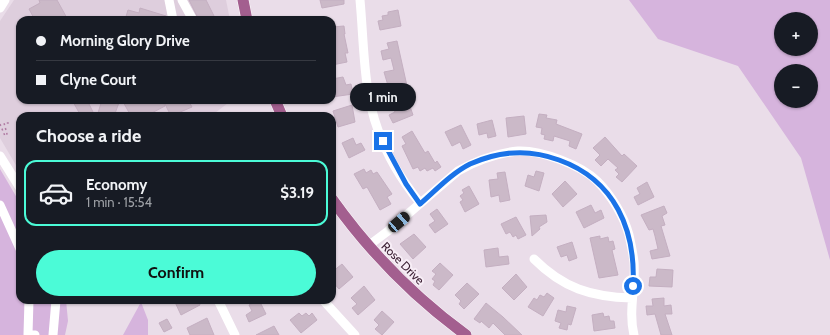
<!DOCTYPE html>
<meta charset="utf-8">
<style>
:root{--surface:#171b24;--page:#20242c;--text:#f1f3f6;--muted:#9ea1a6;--line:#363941;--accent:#4bfbd7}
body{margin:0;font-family:Cabin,sans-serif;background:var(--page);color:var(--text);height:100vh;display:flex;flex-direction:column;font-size:15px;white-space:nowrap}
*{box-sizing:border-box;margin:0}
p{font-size:13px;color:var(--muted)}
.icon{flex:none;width:22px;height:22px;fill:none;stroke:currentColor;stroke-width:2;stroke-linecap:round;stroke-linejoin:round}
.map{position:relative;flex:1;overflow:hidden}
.drawer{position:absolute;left:16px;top:112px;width:320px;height:192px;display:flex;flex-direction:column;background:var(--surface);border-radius:12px;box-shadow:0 1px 3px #0004}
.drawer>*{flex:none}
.banner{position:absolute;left:16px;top:16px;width:320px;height:88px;border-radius:12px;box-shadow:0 1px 3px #0004;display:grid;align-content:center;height:88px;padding:0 20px;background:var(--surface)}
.controls{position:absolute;left:774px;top:12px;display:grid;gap:8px}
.controls a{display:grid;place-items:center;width:44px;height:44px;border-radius:50%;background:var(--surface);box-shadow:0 1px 3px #0004;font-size:20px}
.end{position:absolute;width:18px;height:18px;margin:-9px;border:5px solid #1a73e8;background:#fff;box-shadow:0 0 0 2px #fff}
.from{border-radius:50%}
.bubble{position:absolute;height:28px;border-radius:14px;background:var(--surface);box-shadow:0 1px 3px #0004;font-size:13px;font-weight:800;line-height:28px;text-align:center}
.car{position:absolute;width:12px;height:24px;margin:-12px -6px;border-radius:5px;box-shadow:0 0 3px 1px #0007;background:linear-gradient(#222 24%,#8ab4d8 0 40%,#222 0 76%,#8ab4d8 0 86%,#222 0)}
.banner b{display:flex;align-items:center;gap:14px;height:38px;font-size:15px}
.banner b+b{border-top:1px solid var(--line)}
.banner i{width:10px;height:10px;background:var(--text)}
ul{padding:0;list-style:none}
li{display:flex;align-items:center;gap:12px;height:66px;margin:0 8px 6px;padding:0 12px;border:2px solid transparent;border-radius:12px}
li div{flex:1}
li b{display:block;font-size:15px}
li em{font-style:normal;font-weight:800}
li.selected{border-color:var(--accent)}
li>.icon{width:36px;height:36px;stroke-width:1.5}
h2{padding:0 20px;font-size:18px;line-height:48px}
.action{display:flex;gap:8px;margin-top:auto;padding:8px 20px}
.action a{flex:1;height:46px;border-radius:24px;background:var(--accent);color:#111;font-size:16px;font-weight:800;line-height:46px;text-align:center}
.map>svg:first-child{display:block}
.built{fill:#decedd}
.green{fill:#d6b4dd;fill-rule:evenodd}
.building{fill:#cbb9c8;stroke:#c4afc1}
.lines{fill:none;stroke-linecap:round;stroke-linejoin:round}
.major-casing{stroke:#fff;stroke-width:12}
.path{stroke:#b07ba3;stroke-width:1.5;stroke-dasharray:2 3;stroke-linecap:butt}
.minor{stroke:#fff;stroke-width:9}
.major{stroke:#a35f8f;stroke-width:11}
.route{stroke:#1a73e8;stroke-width:5}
.labels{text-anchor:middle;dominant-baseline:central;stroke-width:4;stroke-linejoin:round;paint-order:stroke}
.street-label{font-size:12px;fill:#3a1e32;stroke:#f7edf6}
</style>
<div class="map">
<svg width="830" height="335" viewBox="0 0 830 335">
<rect width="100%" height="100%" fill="#eadde9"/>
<!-- built -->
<path class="built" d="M14,0H226L230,20H20V100H232L211,116H20V172L0,138V21Z"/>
<!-- green -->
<path class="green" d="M629,0H830V260L801,158L738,66L658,39ZM781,19H811V49H781ZM781,71H811V101H781Z
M0,169L20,203V300H66L68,321L65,335H0Z
M141,302L148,320V335H123Z"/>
<!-- building -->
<path class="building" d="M39,0H57L68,20H35L29,9L40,3Z
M189,0H206L216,20H199Z
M320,0H344V4L322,8Z
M140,8L166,16L167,20H125L128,10L139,13Z
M398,10L401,26L380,30L378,21L383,20L382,16L388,15V12Z
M344,26L345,34H344L348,53H345L347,62L332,65V27Z
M397,41L407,86L389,89L384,72L394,70L391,58L383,60L381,51L389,49L387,43Z
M343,77L346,85L351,84L353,94L332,97V79Z
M407,98L413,115L393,123L389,115L395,112L392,105Z
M72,100H87L95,116H81Z
M102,100H120L114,116L98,113Z
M122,100H162L165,106L146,116H131Z
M172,100H188L192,107L171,116L165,104Z
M352,105L355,122L338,127L333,111Z
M539,114L547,115L546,118L557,120L556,124L582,134L576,149L569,146L570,141L554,136L553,141L544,139L545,135L541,134L542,128L536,127Z
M524,116L526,134L508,137L506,118Z
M492,120L496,136L488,138L487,133L479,135L477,124Z
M461,125L471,145L463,149L460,142L452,146L445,132Z
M412,131L425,153L428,151L435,163L437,161L441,167L435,171L433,168L427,171L425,168L420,171L418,167L413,169L402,146L406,144L402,137Z
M605,137L622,156L624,154L637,166L622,182L616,177L619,174L615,170L618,168L608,159L601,166L595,160L600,155L593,148Z
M353,138L356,145L361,143L365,150L349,158L342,143Z
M364,169L366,173L371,170L373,174L377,172L392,194L387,197L391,204L380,210L367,187L363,189L354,174Z
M536,171L544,173L539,191L525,186L528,175L534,177Z
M505,172L510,200L500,202L499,195L491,197L489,180L498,179L497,173Z
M565,181L577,194L563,207L552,194Z
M647,182L654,197L638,205L634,197L640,194L637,188Z
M469,186L479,204L465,212L460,202L463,200L460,196L464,193L462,190Z
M591,205L595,213L601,210L604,218L584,228L576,212Z
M664,206L667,213L662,216L665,225L661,226L670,256L652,259L650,251L658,249L655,236L653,229L649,230L641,215Z
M437,209L448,224L435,233L429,225L435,221L430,214Z
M546,215L547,222L539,227L540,229L532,236L530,216Z
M516,217L526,235L518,239L516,235L513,237L510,232L506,234L501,224Z
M414,234L426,247L413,259L400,244Z
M600,236V239L608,237L609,242L613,241L615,249L612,250L618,275L599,278L590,238Z
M572,242L577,258L569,261L567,255L561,257L557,247Z
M498,248L499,257L508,256L509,264L486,267L484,250Z
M440,263L453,275L439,290L433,285L435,281L432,279L436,274L432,271Z
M342,264L353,277L339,289L332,281V272Z
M657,269L673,270L672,287L649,286L650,277H656Z
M516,274L527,287L514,300L502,288Z
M467,283L479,294L464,309L459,304L461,301L455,295Z
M364,286L375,300L358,315L352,308L357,304L351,298Z
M547,293L554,298L543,316L528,307L534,298L537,300L540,295L544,297Z
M664,298V306L671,305L672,314H665L672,335H661L655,314L647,315L646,306H653L652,299Z
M174,300H198L200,305L181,315Z
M259,300L266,314L249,322L246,315L252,311L249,305Z
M486,303L503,317L522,335H505L493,323L489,328L481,321L480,323L474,319Z
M567,306L576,308L571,325L568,324L567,330L559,328L561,323L555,321L558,310L566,312Z
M382,311L394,322L382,335L375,329L379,325L374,320Z
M299,313L302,316L306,313L309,316L312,313L317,320L301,333L290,320Z
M603,313L604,317L609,316L610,321H614L615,328L594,331L592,315Z
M207,318L214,335H190L187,328Z
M167,319L172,328L164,332L159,323Z
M274,326L279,335H256Z"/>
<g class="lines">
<!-- major casing -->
<g class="major-casing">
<path id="major" d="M243,0L247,20
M275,100L282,116
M332,199C369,251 414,297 466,335"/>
</g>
<!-- path -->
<path class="path" d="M0,124L5,136L7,134L4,123H9"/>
<!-- minor -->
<path class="minor" d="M169,0L173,20
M182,0L193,20
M360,0C364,42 363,90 378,130C387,156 403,182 420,203
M0,8L5,0
M0,156L20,188
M0,205L20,249
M368,246L388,231L458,171C476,161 498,153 518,151C541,150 581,165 597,181C611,195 624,216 629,235C631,244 633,254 634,262C636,286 628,311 634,335
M534,259C563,288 591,297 632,298
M29,300L28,334L35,335
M218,300L235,335
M323,300L355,335
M53,335L56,300"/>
<!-- major -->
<use href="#major" class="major"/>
</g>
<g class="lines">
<!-- route -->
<path class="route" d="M383,141L406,184L420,204C436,190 452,173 470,164C499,151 530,149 559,160C615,180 636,230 633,286"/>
</g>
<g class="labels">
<!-- street labels -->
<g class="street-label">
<text transform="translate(403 263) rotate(45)">Rose Drive</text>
</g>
</g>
</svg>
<div class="controls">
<a>+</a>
<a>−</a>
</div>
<i class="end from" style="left:633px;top:286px"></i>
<i class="end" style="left:383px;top:141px"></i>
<div class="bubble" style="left:350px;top:83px;width:66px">1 min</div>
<i class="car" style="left:399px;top:222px;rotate:49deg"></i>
<div class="banner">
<b><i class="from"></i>Morning Glory Drive</b>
<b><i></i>Clyne Court</b>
</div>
<section class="drawer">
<h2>Choose a ride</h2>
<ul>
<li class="selected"><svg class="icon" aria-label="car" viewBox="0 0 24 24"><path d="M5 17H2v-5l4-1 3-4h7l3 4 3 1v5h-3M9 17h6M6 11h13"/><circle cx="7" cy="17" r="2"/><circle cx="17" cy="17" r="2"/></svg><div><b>Economy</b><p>1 min · 15:54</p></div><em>$3.19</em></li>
</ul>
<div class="action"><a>Confirm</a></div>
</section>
</div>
